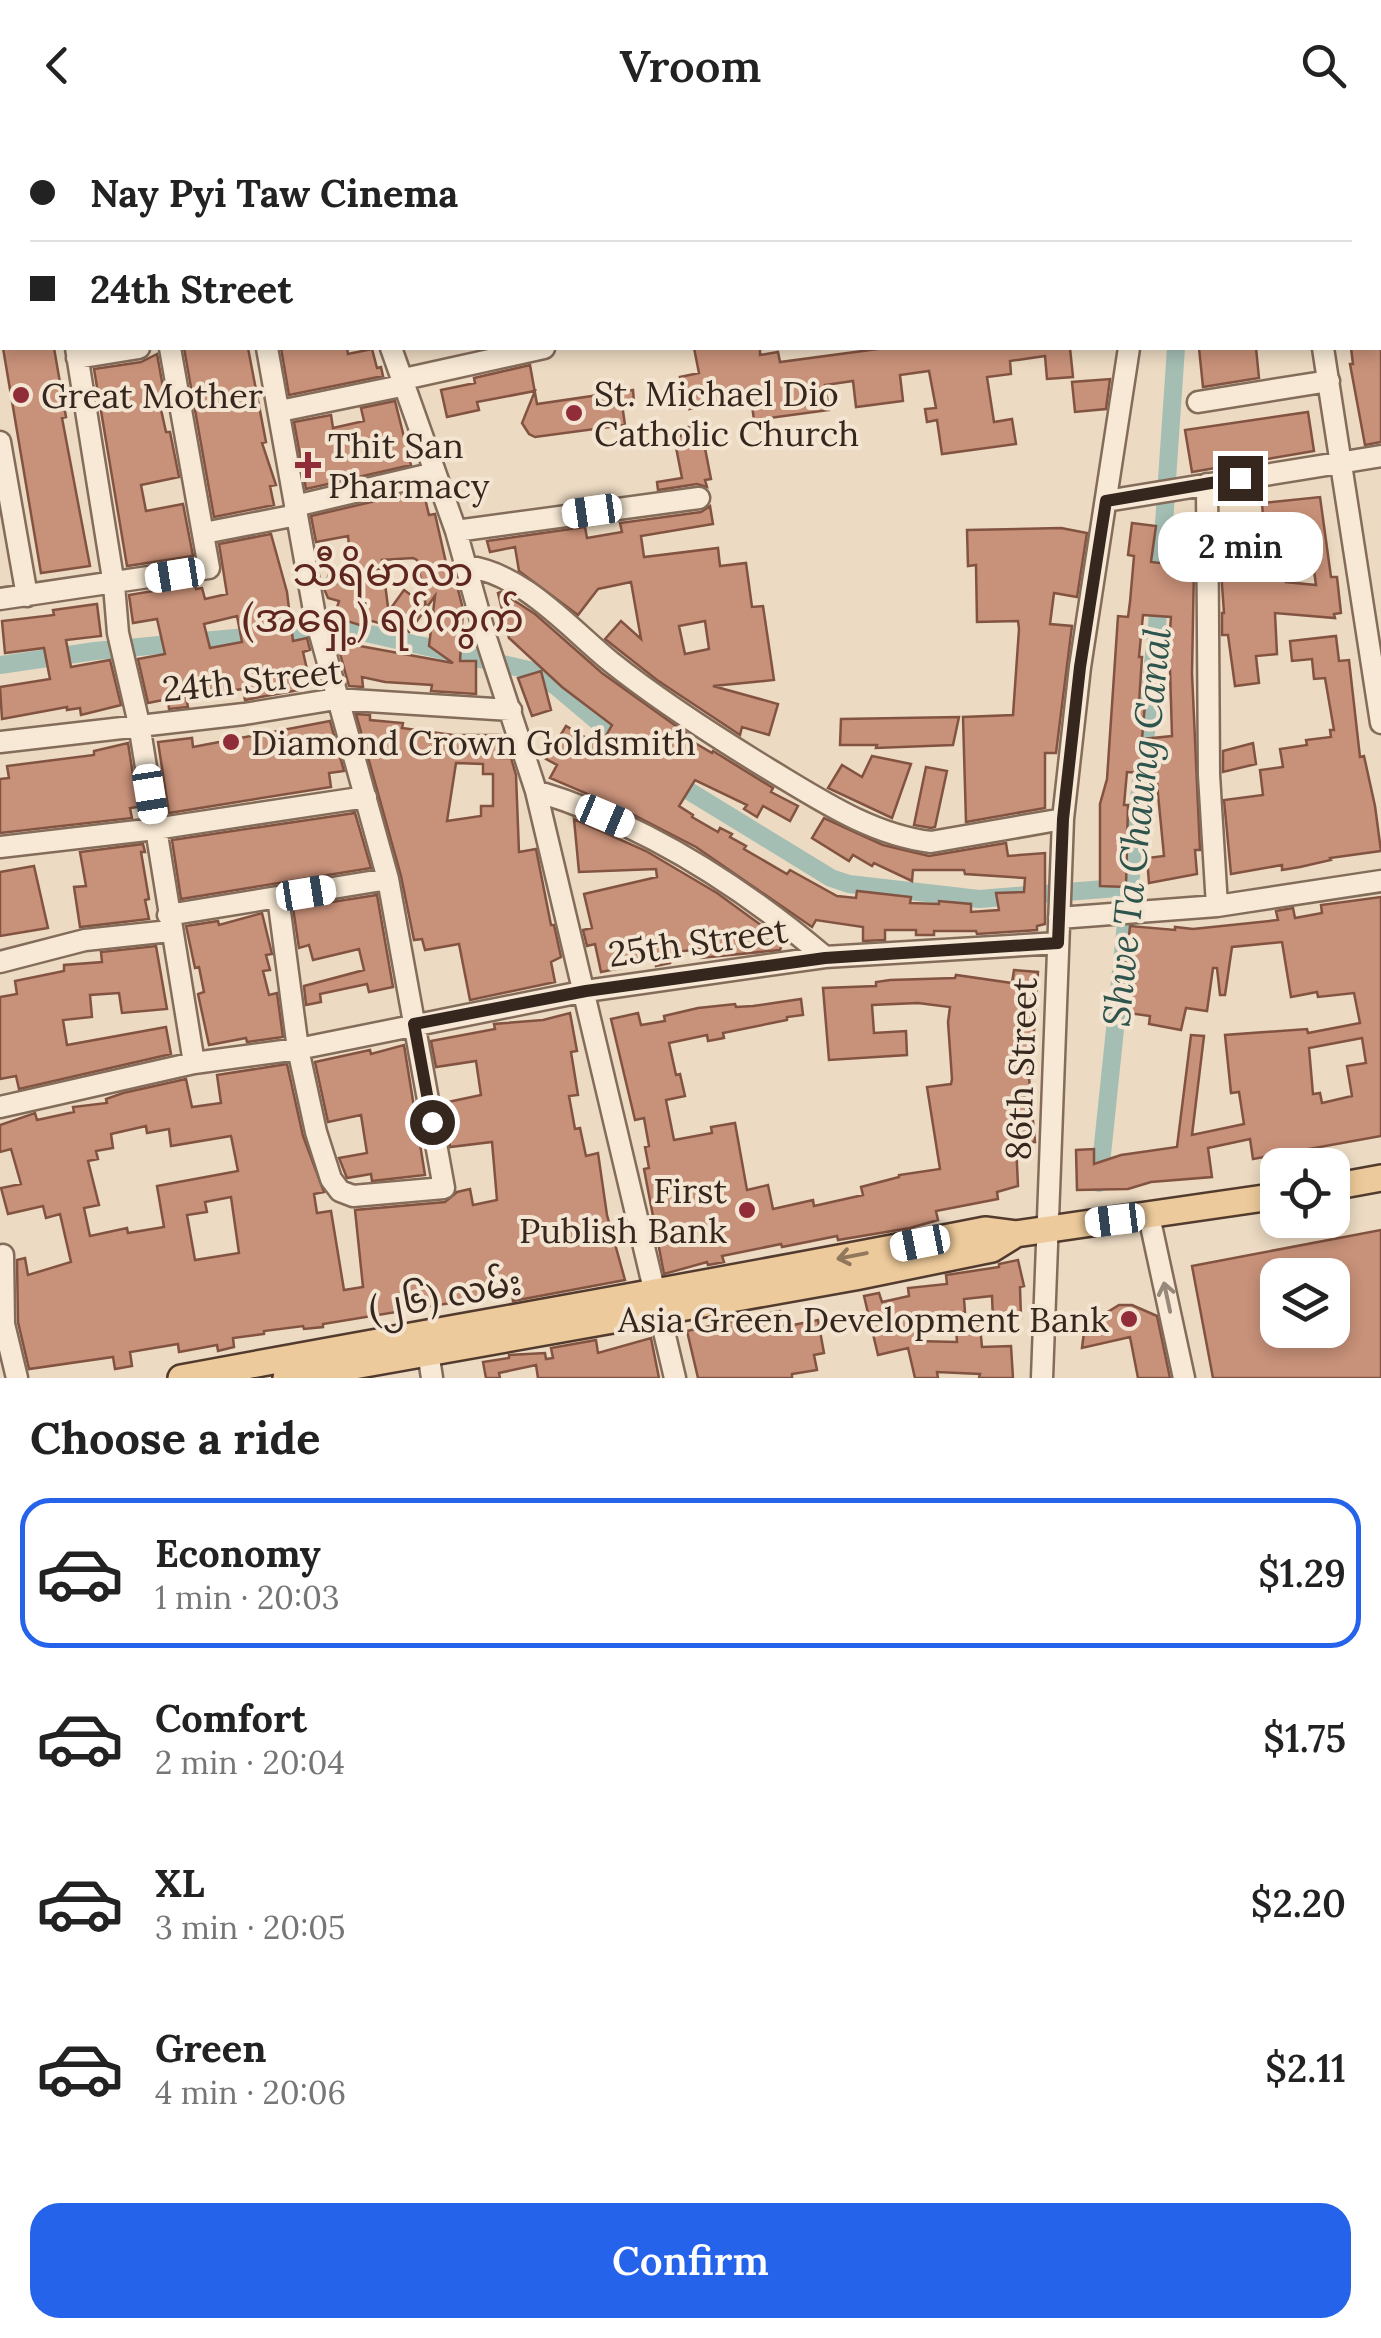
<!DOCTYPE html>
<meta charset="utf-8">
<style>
:root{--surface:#fff;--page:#f6f6f6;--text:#222;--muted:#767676;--line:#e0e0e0;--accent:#2563eb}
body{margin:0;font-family:Lora,"Noto Sans Myanmar",serif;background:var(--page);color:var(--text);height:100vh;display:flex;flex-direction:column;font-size:38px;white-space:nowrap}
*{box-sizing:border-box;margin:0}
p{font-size:32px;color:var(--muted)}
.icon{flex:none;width:55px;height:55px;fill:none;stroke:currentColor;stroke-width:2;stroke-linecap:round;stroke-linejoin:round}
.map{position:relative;height:1248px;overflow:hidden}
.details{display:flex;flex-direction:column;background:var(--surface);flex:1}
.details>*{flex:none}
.banner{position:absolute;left:0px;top:0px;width:1382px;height:220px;box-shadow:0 5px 15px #0003;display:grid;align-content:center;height:220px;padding:0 30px;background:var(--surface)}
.buttons{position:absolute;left:1260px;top:1018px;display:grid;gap:20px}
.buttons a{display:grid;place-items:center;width:90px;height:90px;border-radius:20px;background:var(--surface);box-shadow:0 5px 15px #0003;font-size:50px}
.end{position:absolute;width:45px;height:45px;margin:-22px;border:12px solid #35261e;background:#fff;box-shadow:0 0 0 5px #fff}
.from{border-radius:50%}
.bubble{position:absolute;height:70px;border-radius:30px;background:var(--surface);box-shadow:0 5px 15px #0003;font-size:32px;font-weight:600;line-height:70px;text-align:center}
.car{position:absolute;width:30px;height:60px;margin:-30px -15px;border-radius:12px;box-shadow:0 0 8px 2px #0007;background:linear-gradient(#fff 24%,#345 0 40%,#fff 0 76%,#345 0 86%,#fff 0)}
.banner b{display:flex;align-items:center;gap:35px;height:95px;font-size:38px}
.banner b+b{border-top:2px solid var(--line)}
.banner i{width:25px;height:25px;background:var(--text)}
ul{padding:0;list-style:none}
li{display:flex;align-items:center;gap:30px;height:150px;margin:0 20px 15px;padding:0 10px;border:5px solid transparent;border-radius:30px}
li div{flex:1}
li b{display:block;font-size:38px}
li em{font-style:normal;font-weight:600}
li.selected{border-color:var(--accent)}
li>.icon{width:90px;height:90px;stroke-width:1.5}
h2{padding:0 30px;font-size:45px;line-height:120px}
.primary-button{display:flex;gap:20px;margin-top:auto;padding:20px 30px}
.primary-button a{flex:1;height:115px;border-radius:30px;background:var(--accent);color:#fff;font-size:40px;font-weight:600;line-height:115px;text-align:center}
header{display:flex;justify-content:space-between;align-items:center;height:130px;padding:0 30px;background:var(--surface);font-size:45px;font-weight:600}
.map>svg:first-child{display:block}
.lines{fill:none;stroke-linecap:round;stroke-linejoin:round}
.canal{stroke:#a4beb4;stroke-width:18}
.building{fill:#c89179;stroke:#825341;stroke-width:2.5;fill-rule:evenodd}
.minor-casing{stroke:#846c5a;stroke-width:25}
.major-casing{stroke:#523b2e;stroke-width:30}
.minor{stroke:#f7e9d5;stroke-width:20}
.major{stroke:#edca9b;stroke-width:25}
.oneway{stroke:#91785c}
.oneway2{stroke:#96887a}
.route{stroke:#35261e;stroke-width:12}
.poi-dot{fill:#902d39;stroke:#f3e5d1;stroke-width:4}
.labels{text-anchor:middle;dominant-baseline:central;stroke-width:8;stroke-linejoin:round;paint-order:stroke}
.poi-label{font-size:35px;fill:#35261e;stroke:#f3e5d1;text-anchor:start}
.street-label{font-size:35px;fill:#35261e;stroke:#f3e5d1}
.water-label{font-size:38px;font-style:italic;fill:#2d544d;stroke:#f3e5d1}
.quarter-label{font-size:40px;fill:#5f251f;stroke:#f3e5d1}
</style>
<header><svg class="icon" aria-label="back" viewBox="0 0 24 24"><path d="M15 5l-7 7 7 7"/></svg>Vroom<svg class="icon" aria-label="search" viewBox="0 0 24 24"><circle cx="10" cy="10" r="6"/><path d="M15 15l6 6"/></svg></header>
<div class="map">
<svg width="1381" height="1248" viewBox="0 0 1381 1248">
<rect width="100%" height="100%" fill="#ecdac2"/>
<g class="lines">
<!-- canal -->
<path class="canal" d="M1167,0V2
M0,535L95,521L344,498L529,540L557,557L627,616
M671,650L831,748L849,754L979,769L1130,757
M1099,1053L1157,496L1176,218"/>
</g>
<!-- building -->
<path class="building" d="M3,218H54L66,287L62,288L90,436L41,443Z
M184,218H248L266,312L262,313L276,355L270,356L274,375L214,387Z
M281,218H347L348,224L372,219L377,238L381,237L383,246L289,265Z
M694,218H760V225L778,222L780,232L885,218H1070L1073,247L1047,249L1045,226L1010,231L1011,244L987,247L994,292L1012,289L1016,314L942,324L937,290L927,292L925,279L936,278L929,241L900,245L903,271L856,277L853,251L825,255L829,280L754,290L751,268L689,279L680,247L699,243Z
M1199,218H1256L1259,248L1203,257Z
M1351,218H1381V312L1365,315L1350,234H1353Z
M157,224L166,274L160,275L166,302H170L179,347L141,355L146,381L183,374L193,426L127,436L94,239L141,232Z
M530,235L537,274L633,260L634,272L622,274L625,295L535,307L529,304L522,293L535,261L477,272L479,280L447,287L441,260L475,253L474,248Z
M1110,249L1106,279L1075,282L1072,252Z
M395,271L411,335L306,359L294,292L331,285L333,298L364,291L361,278Z
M1308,282L1314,321L1192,342L1185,300Z
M693,296L695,304L702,303L711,349L705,350L707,357L697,354L658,360L657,352L682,348L674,307L681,306L679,299Z
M423,360L429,385L435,384L447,437L452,436L463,479L460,531H476V564L431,561L432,555L385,552L362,547L363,557L349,556L336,509L364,504L360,516L453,533L429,516L435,466L409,502L386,485L404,460L426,476L417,430L413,428L382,430L383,438L376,440L384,446L388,477L383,494L368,490L366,497L334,487L339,471L328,468L324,459L329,444L353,452L348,406L316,412L311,386Z
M1320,367L1331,447H1337L1341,483L1334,484L1335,488L1275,483L1277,524L1256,526L1259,553L1235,556L1228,505H1222V483H1224L1221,441L1237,440L1234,411L1245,410L1249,442L1286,440V452L1316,455L1312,426L1274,431L1272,412L1265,413L1262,373Z
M710,376L713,394L641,406L644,427L718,418L720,436L746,433L752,477L763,476L774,550L713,556L778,574L769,605L742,597L740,605L657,550L605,509L621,491L641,509L631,452L598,459L578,485L519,441L515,417L490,422L487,411L585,397L587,408L622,402L620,393L701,382ZM705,491L709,519L685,524L679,496Z
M1132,393L1156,396L1151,432L1194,437L1192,543L1200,720H1195L1197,744L1149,753L1147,728L1164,726L1156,644L1127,642L1124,675H1128L1126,757L1100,756V674L1107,649L1118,486L1128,487L1130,472L1134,426L1128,425ZM1143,485L1171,487L1167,540H1170L1172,606L1142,609L1145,574H1139L1142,527H1139Z
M1061,398L1087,403L1077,467L1054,463L1050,494L1072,496L1056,623H1045V678L966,692L963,587L1013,585L1019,499L1018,491L977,492L976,435L968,436L967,400Z
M271,404L287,462L293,511L307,508L310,520L303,522L309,548L297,550L299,560L245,570L243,559L186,567L188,577L169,579L168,569L148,573L138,529L165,524L157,489L133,493L129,465L195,454L196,459L202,458L205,469L227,464L219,414ZM237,486L242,512L210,518L204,494Z
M501,462L535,484L602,543L690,606V610L712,623L713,621L773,658L771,662L798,676L790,691L763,676L757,687L744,679L747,675L695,650L679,676L693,685L692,687L718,702L720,698L732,704L730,707L746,716L744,719L787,744L790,740L837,766L856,768L857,761L911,767L910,773L939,774V771L971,774V782L999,780L996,763L1024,762L1025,748L965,744L964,740H913L912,751L874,733L872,736L853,725L849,731L812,708L824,688L883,715L929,726L1006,713L1008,726L1045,723V794L1037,796V800L977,804L976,801H934V805H916V800H885V810L863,811V797L816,790L812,797L696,717L620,678L550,648L557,635L546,629L566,596L600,616L612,595L562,557L509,508L498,463Z
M97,474L101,506L66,510L71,537L110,530L121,575L81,585L80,578L67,580V577L2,589L0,557L50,549L44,518L5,523L2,491L54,485L53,480Z
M1336,506L1339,531L1349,530L1360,627L1364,626L1375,676L1381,721L1330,728L1331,730L1300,737L1282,740V735L1231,744L1224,670L1263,665L1260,640L1283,637L1280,619L1307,615L1306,610L1331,607L1330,600H1334L1325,548L1314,549L1312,529L1292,531L1290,511Z
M541,541L551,580L532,586L518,548Z
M356,584L370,585V590L403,593L402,598L453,605H501V628H511L516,645L519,722L536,719L551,795H554L561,827L551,832L555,852L470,870L459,814L425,820L422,809L414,810L401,746ZM456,633L483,634V644H493V676H481V686L447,691Z
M959,587L953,615L876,618L877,615H840L841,589Z
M330,591L344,641L329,643L331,657L169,683L158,612L192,608L193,617Z
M128,613L138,677L130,678L132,688L0,703V649L9,648L7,636L94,625V621Z
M1253,613L1256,634L1223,642V621Z
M872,626L911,634L892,688L828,658L842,635L862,647Z
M926,637L947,641L935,697L931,698L914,695Z
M355,683L371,738L181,769L172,710Z
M574,689L646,721L717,763L783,811L780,820L701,828L700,819L668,823L670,833L656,836L654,824L625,831L626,837L601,842L595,814L587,816L583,800L592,798L584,764L657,747L656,739L579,742Z
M143,714L145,722H141L149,769L145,770L149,789L80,797L74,757L86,756L80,722Z
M34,736L48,798L0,806V742Z
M377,765L393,857L369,862L367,854L320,864L321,872L306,875L304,856L364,840L359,819L313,830L309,815L299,818L293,778Z
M1381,767V1006L1253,1029L1250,1009L1208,1018L1212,1047L1151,1052L1128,1059L1077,1060L1076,1020L1094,1019V1034L1121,1025L1177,1017L1191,905L1204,906L1192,1005L1244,994L1239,962L1231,963L1225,905L1307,899L1308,903L1360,893L1354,863L1318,867L1317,862L1291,867L1282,812L1232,817L1225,865H1220L1217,838H1213L1207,881L1186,878L1181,900L1149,894L1150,886L1121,882L1130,796L1175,800V797L1193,799L1278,790L1276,781L1293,778L1295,788L1322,783L1321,775ZM1362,908L1366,933L1347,936L1352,966L1322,973L1320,963L1313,964L1309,918Z
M262,783L272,824L266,825L270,840L263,841L269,865L277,863L283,907L247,912L246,908L209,915L198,864L204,862L199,837L195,838L186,796L218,791L219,795Z
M156,816L167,879L122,883L119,863L90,865L92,887L63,890L67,915L166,897L171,924L19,959L16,946L0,949V867L17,864L15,851L64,841V835L102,832L101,822Z
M1014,840L1038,842L1033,916L1028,937L1030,958H1024L1026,992L1033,991L1035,1012L1016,1013L1018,1056L997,1062L998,1069L936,1081L938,1090L910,1098L838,1110L837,1106L782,1117L781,1114L722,1126L724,1132L708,1135L707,1132L664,1144L644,1039L649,1038L645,1017L649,1016L644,988L635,990L611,889L638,883L641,895L665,891L664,886L698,878L735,874L736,877L753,876L801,869L803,885L787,887V890L723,903L724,908L708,911L707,905L669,913L676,945L680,944L685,966L666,970L674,1010L712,1003L711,997L735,993L747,1060L768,1055L773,1079L813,1070L814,1076L863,1065L861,1057L899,1047V1045L940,1039L927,957L951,954L952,949L948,892L950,877L918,873L872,875L874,903L906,901L907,925L829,930L823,858L876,856V852L890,850L955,848L956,845L1012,853Z
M570,883L577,921L571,922L578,965L569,966L575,999L580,998L586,1026L598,1023L607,1085L625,1150L513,1171L512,1163L323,1194V1197L304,1199L303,1196L264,1201V1204L233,1208L234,1217L218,1221L217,1215L179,1222L178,1214L130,1222L132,1236L115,1239L113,1227L29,1239L18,1192L17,1130L25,1128L28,1145L71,1132L60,1084L46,1088L43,1076L8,1084L1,1058L21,1054L11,1019L0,1022V995L35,983L37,990L74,982L73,977L107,973L106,969L123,963L186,949L192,977L221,973L217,945L287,934L303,1006L324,1062L314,1064L317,1083L331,1081L344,1160L363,1157L355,1080L445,1072L457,1062L470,1059L473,1075L497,1070L492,1012L450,1017L448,1001L454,1000L448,972L481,965L476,931L436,937L431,911L495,899L494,894L543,890ZM146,996L147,1003L169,999L171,1016L231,1006L238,1041L157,1056L164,1097L128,1103L127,1098L90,1106L84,1078L99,1075L88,1031L98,1029L96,1021L113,1018L111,1004ZM231,1067L239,1123L195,1130L187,1085L207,1082L205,1072Z
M404,915L425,1045L372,1051L371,1044L347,1048L339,1028L367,1023L361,985L328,992L315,932L370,920L371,924Z
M1381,1100V1248H1213L1192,1136ZM1278,1145H1332V1200H1278Z
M1018,1130L1024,1156L1020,1157L1021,1188L993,1190L992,1166L964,1169L965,1182L911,1190L916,1211L957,1212L956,1198L980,1196L982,1217L1011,1216L1013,1248H979L980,1244L937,1242L938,1248H915L908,1218L878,1225L864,1166L879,1163L882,1172L909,1166L908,1158L947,1154L946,1145L999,1137V1134Z
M1119,1175H1132L1157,1186L1170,1248H1138L1130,1207L1082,1218L1084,1202L1090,1193Z
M780,1181L783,1197L818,1190L824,1223L814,1225L817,1240L792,1244V1248H698L687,1201Z
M651,1208L659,1248H538L536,1235L499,1243L500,1248H486L483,1232L509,1228V1225L545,1223L546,1229L553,1228L551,1218L596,1210L598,1223Z"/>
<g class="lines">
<!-- minor casing -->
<g class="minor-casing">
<path id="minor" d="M35,0L36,2
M314,0L315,2
M1128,0L1129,2
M1291,0V2
M835,2L849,0
M0,144H2
M76,218L114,455L118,503L139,594L194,933
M267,218L315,486L388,749L444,1058L353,1066L340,1061L331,1049L316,1002L298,919L278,767
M391,218L456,401L486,508L536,661L675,1248
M1323,218L1381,593
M77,228L139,218
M404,249L544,218
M1198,272L1329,251
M280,281L406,255
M0,312L27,466
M1207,354L1209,645L1217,776
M1106,371L1381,326
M295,376L435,343
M456,401L699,368
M204,403L297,385
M466,436C524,444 567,496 611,532C661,572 716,607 770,640C820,670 872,705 931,712L1063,689
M0,469L209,438L170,218
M0,612L244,584L336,569L511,580
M536,661C643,693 741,756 825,827
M0,717L155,699L366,667
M168,785L388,749
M1059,788L1217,776L1381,751
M0,832L85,810L170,801
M0,977L194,933L298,919L586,861L825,827L1058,813
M1149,1086L1184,1248
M3,1125L4,1194L17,1248
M428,1222L432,1248
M1042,1248L1063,689L1080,537L1129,218"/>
</g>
<!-- major casing -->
<g class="major-casing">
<path id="major" d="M1332,1057L1381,1048
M181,1248C449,1198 717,1153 985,1100L1016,1104L1278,1066
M286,1248L855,1147L992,1119L1016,1104"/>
</g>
<!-- minor -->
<use href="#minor" class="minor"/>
<!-- major -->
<use href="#major" class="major"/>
</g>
<!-- one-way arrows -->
<defs><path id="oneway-shaft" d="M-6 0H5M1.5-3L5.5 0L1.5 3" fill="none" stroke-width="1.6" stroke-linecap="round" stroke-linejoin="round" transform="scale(2.5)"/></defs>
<use class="oneway" href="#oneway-shaft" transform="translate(852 1126) rotate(169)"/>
<use class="oneway2" href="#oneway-shaft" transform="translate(1167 1167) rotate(-102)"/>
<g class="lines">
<!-- route -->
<path class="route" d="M432,992L414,894L586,861L825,828L1058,813L1063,689L1080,537L1106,371L1240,348"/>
</g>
<!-- markers -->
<g class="poi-dot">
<circle cx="21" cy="265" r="10"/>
<circle cx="574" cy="283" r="10"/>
<path d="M303 320h10v10h10v10h-10v10h-10v-10h-10v-10h10z"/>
<circle cx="231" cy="612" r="10"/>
<circle cx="747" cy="1080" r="10"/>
<circle cx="1129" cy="1189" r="10"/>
</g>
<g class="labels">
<!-- poi labels -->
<g class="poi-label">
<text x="594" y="263">St. Michael Dio<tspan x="594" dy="40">Catholic Church</tspan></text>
<text x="41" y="265">Great Mother</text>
<text x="328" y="315">Thit San<tspan x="328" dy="40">Pharmacy</tspan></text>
<text x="251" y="612">Diamond Crown Goldsmith</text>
<text x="727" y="1060" text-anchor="end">First<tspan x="727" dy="40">Publish Bank</tspan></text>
<text x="1109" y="1189" text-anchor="end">Asia Green Development Bank</text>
</g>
<!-- street labels -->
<g class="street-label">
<text transform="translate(252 550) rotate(-6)">24th Street</text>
<text transform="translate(698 812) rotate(-8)">25th Street</text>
<text transform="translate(1021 939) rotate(-88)">86th Street</text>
<text transform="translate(445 1165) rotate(-10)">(၂၆) လမ်း</text>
</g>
<!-- water labels -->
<g class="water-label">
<text transform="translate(1136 697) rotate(-84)">Shwe Ta Chaung Canal</text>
</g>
<!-- quarter labels -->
<g class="quarter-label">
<text x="383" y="441">သီရိမာလာ<tspan x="383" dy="46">(အရှေ့) ရပ်ကွက်</tspan></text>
</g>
</g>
</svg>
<div class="buttons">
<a><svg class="icon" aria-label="locate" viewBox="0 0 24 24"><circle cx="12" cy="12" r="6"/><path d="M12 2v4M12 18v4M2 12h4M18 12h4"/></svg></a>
<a><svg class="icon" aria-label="layers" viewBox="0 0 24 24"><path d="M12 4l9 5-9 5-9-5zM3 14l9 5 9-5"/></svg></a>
</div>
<i class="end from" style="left:432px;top:992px"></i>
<i class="end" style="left:1240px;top:348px"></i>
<div class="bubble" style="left:1158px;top:382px;width:165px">2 min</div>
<i class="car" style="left:592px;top:381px;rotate:262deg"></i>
<i class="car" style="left:175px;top:445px;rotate:261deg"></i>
<i class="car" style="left:150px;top:664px;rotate:171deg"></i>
<i class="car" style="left:605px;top:686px;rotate:113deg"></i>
<i class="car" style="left:306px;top:763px;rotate:81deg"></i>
<i class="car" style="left:1115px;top:1090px;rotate:263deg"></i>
<i class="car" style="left:920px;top:1113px;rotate:259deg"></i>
<div class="banner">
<b><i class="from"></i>Nay Pyi Taw Cinema</b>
<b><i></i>24th Street</b>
</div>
</div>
<section class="details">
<h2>Choose a ride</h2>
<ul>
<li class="selected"><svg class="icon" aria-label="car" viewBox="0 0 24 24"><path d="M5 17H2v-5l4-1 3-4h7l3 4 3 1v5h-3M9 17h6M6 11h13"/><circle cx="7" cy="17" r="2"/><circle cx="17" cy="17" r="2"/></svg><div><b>Economy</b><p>1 min · 20:03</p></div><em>$1.29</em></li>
<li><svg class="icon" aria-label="car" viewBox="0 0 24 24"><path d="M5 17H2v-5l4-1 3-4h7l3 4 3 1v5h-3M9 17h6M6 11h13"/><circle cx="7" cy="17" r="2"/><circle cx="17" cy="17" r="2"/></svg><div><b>Comfort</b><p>2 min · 20:04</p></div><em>$1.75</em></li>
<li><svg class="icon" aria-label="car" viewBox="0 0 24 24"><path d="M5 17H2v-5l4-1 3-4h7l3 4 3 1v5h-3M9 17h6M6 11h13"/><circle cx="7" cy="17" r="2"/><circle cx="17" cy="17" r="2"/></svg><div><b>XL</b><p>3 min · 20:05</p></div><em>$2.20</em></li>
<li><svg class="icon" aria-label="car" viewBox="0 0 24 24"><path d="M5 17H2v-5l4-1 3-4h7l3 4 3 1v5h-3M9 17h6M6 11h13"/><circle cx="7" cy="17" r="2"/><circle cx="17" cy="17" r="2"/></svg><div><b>Green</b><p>4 min · 20:06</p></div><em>$2.11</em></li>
</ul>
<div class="primary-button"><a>Confirm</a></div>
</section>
